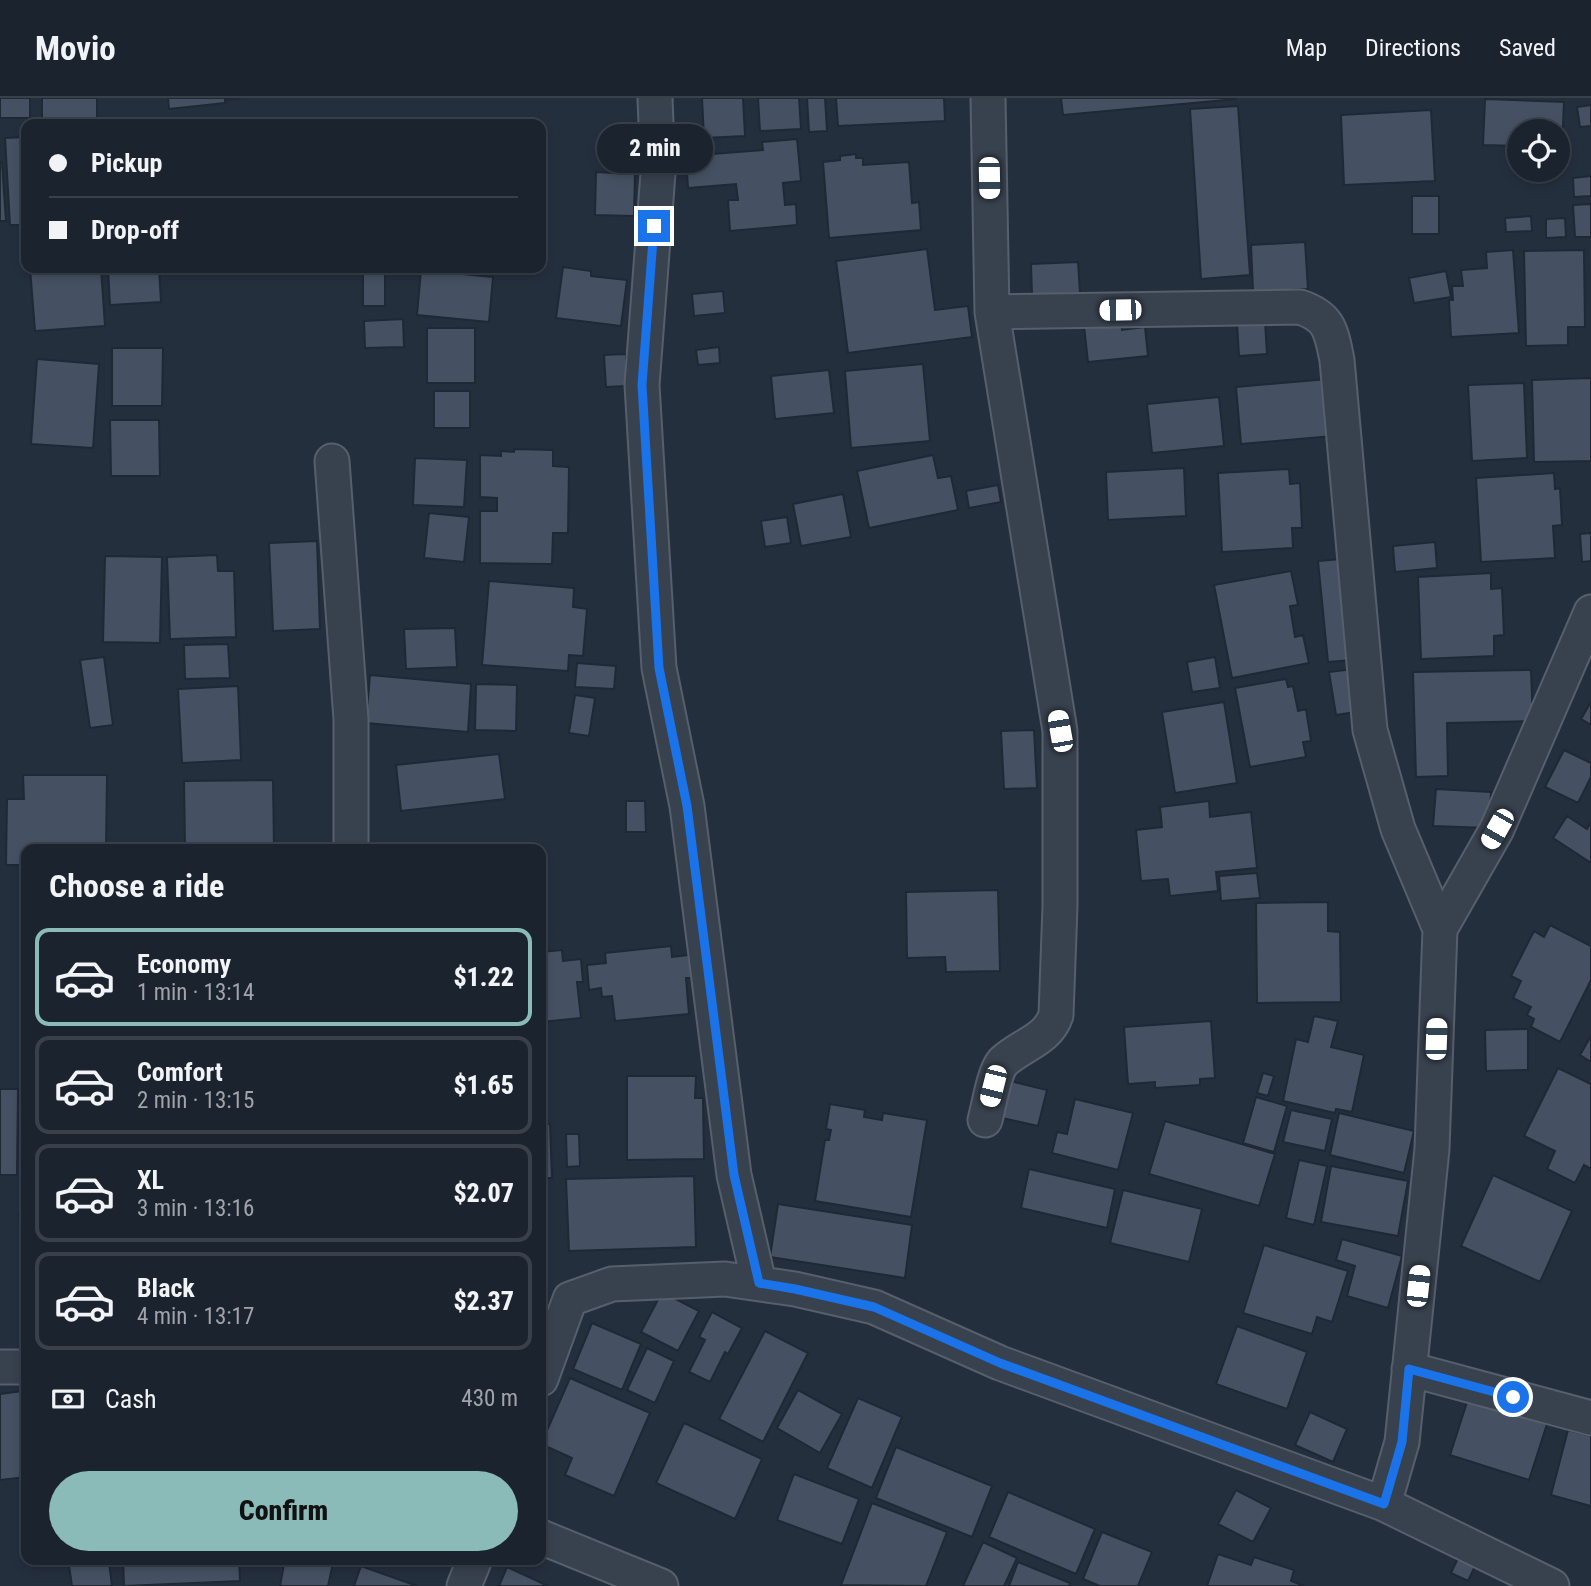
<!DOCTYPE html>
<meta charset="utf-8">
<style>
:root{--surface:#1b232e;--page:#282f3a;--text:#f1f3f6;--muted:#a0a4aa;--line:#39404a;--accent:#8bbbb9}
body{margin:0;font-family:"Roboto Condensed",sans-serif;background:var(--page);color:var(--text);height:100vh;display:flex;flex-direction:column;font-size:26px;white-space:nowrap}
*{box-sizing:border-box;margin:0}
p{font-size:23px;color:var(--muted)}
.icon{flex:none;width:38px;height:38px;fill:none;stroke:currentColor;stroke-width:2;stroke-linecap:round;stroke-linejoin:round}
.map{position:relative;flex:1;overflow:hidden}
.sheet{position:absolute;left:21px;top:746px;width:525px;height:721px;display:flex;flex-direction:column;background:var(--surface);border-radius:14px;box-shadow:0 4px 10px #0003,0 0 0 2px var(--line)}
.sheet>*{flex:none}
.guide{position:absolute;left:21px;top:21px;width:525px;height:154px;border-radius:14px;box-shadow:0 4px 10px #0003,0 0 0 2px var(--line);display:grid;align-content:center;height:154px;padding:0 28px;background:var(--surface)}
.tools{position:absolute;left:1507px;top:21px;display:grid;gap:14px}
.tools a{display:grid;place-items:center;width:63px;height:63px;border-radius:50%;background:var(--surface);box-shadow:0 4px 10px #0003,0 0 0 2px var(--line);font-size:35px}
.end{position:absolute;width:32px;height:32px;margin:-16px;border:9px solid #1a73e8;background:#fff;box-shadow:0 0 0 4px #fff}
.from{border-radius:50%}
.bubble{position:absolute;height:49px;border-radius:24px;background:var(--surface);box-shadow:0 4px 10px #0003,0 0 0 2px var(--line);font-size:23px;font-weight:800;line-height:49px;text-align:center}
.car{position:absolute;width:21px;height:42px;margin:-21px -10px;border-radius:9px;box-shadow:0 0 5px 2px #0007;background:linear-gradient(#fff 24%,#345 0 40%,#fff 0 76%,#345 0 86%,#fff 0)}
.guide b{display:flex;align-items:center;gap:24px;height:66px;font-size:26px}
.guide b+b{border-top:2px solid var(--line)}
.guide i{width:18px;height:18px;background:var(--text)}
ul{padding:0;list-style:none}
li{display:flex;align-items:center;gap:21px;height:98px;margin:0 14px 10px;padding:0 14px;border:4px solid var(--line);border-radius:14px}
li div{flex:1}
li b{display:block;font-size:26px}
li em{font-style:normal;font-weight:800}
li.active{border-color:var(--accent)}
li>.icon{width:63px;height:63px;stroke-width:1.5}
h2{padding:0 28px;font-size:32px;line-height:84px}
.pay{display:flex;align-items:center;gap:18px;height:77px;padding:0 28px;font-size:26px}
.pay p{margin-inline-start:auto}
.primary-button{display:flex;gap:14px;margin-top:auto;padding:14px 28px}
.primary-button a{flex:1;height:80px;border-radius:42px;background:var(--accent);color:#111;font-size:28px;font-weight:800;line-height:80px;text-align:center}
header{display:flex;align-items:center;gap:42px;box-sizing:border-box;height:98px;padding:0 35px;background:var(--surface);border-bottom:2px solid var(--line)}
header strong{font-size:33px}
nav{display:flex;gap:38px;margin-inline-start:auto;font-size:24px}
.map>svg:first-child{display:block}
.building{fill:#455162;stroke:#1f2835;stroke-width:2}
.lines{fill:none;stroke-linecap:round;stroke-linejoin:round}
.minor-casing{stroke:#565f6c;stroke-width:37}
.minor{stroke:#38414e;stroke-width:33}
.route{stroke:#1a73e8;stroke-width:9}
</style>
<header>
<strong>Movio</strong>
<nav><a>Map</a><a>Directions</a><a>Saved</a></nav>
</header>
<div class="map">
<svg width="1591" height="1488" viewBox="0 0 1591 1488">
<rect width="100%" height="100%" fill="#242f3e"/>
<!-- building -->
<path class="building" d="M0,0H30V20H0Z
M42,0H97V23H42Z
M168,0H241L225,2V5L169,11Z
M702,0H743L745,38L704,40Z
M758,0H799L801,31L760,33Z
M807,0H825L827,33L809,34Z
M836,0H944L945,23L838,28Z
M1061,0H1236V1L1063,17Z
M1485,1L1564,4L1562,50H1558V33H1519V48L1483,47Z
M1591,7V28L1580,29L1577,9Z
M1238,8L1250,177L1201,181L1190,11Z
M1431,12L1435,83L1344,87L1341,17Z
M26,39V127H10L5,40Z
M797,41L801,83L783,85L785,107L796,106L797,127L730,133L728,102H738L736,86L688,90L686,58L763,52L762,44Z
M856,56V60H863V67L909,64L912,105L919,104L921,132L829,140L823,64L840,62V58Z
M0,64H2L6,123H0Z
M596,74L635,76L634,118L595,117Z
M1591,78V98L1574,99L1573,80Z
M1412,98H1439V136H1412Z
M1591,106V139H1575L1573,107Z
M1531,118L1532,133L1506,134L1505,120Z
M1565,120L1566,139L1546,140V121Z
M1305,144L1308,191L1253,194L1251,147Z
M927,151L935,212L968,208L972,239L848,255L836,163Z
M1513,152L1519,235L1451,239L1449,202H1453L1452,188H1463L1461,172L1487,170L1486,154Z
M1584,152L1585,229H1568V247L1526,248L1524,153Z
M1078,164L1080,195L1032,198L1031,166Z
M563,169L591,173V178L627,182L621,228L556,220Z
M30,170H101L105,228L35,233Z
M108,170H159L161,204L110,207Z
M363,171H385V208H363Z
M421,172L493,179L489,224L417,217Z
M1446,173L1451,199L1414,205L1409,180Z
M723,193L725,215L694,218L692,196Z
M403,221L404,249L365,250L364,223Z
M1265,223L1267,256L1239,258L1237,225Z
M1121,224L1122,232L1145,229L1148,258L1088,264L1084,228Z
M427,230H475V285H427Z
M719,249L720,265L698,267L696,252Z
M112,250H163L162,308H112Z
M626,256L627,288L606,289L604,257Z
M37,261L99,266L93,350L31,346Z
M923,266L930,343L851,350L845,273Z
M829,272L834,315L775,321L771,278Z
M1591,280V363L1534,364L1532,282Z
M1328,281L1333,338L1241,346L1236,289Z
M1524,285L1527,360L1472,363L1468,287Z
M434,293H470V330H434Z
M1219,299L1224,348L1152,355L1147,306Z
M110,322H159L160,378H111Z
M514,351L553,352V368L569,369L568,435H553L552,466L480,465V413H497V400L480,399V357L501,358V353L514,354Z
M933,357L938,380L951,378L958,412L869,430L857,373Z
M415,360L467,362L464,409L413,407Z
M1184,370L1186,418L1108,422L1106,374Z
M1289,371L1290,386L1300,385L1302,430H1292L1293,450L1222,454L1218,375Z
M1554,375L1555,391L1560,390L1562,427L1553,428L1555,460L1481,464L1476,380Z
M998,387L1001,404L969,410L966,393Z
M843,396L851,439L801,448L793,406Z
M429,415L469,419L464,464L424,460Z
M787,419L791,445L765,449L761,423Z
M1591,435V463L1582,464L1580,436Z
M317,443L320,531L273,533L269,445Z
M1435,444L1437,470L1395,474L1393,448Z
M217,457L218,473H234L236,539L170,541L167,459Z
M105,458L162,459L160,545L103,544Z
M1353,460L1363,561L1328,564L1318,463Z
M1291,473L1298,507L1290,508L1295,539L1303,537L1309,565L1232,580L1214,487Z
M1491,475V491L1502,490L1504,537L1494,538V558L1421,561L1418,479Z
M489,483L574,490L573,509L587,511L583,558L569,557L568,573L482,567Z
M455,530L457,569L406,571L404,531Z
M228,546L230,580L185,581L184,547Z
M104,559L113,627L90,630L80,562Z
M1215,559L1220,590L1192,594L1187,564Z
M577,565L616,568L614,591L575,589Z
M1362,570L1368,612L1336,617L1329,574Z
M1531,572L1533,623L1447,625L1448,678L1416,679L1413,574Z
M370,577L471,586L468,634L366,625Z
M1286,581L1288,589L1293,588L1298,613L1306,611L1311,643L1303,644L1306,659L1250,669L1235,590Z
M476,586L517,587L516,633L475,632Z
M238,588L241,662L182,665L178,591Z
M575,597L595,600L589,638L569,635Z
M1224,604L1237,685L1175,695L1162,614Z
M1591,604V627L1581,621Z
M1034,632L1037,690L1004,691L1001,633Z
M1564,652L1591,665V679L1578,705L1545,689Z
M499,656L505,701L401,713L396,667Z
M23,677H107L106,751H26V767H6L7,701H24Z
M273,682L274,751H185L184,683Z
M1436,691L1491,694L1489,730L1433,728Z
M626,703H645L646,734H626Z
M1209,703L1210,719L1251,714L1257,770L1216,774L1218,793L1170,798L1168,781L1141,783L1136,732L1162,729L1160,709Z
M1567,718L1587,731L1591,724V765L1553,740Z
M1257,775L1260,800L1221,803L1219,778Z
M998,792L1000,873L946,874L945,859L907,860L906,794Z
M1328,804V833L1340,834L1341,904L1257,905L1256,805Z
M1550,827L1591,848V882L1560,944L1531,929L1534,921L1527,917L1531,909L1513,900L1521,883L1511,878L1534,833L1544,839Z
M671,848L672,859L689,857L692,880H686L689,916L615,923L612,898L602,899L601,890L589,892L587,867L606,865L605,855Z
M562,852L563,863L581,861L583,884H577L581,920L541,924V854Z
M1314,918L1338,923L1331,949L1364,957L1352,1014L1336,1011L1335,1015L1283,1003L1296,941L1308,944Z
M1211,923L1215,980L1200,981V987L1155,990V984L1128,986L1124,929Z
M1528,931V972L1486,973L1485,932Z
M1591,938V964L1580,957Z
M1558,970L1591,986V1071L1584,1067L1575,1085L1547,1071L1555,1053L1524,1038Z
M1263,975L1274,978L1268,998L1257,995Z
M627,978H696L695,1000H703L704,1061L627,1062Z
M1002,981L1047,992L1038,1028L993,1018Z
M0,991H18L17,1077H0Z
M1256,999L1287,1008L1274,1054L1243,1045Z
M1075,1001L1133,1015L1118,1072L1052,1055L1057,1034L1067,1036Z
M830,1006L865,1012L864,1019L882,1022L883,1015L927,1022L911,1119L815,1103L825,1042H829L831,1032L826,1031Z
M1291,1012L1332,1021L1325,1053L1283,1044Z
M1339,1015L1414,1033L1404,1075L1330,1057Z
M1165,1023L1275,1056L1259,1108L1149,1076Z
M541,1026H550L552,1080H541Z
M566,1036H579L580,1068L567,1069Z
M1299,1062L1327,1068L1314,1127L1286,1120Z
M1331,1068L1408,1083L1398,1138L1321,1124Z
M1029,1071L1115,1091L1107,1130L1021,1110Z
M1493,1077L1572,1113L1540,1184L1461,1148Z
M694,1078L696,1149L569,1153L566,1081Z
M541,1089L547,1169L541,1170Z
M1123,1092L1202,1111L1189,1164L1110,1145Z
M778,1106L912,1127L905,1180L770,1159Z
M26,1114V1205L19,1115Z
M1342,1141L1402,1158L1388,1210L1347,1198L1355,1168L1336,1162Z
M1264,1147L1348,1173L1332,1224L1317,1219L1312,1236L1243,1215Z
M662,1194L699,1213L678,1253L641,1234Z
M712,1214L742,1230L728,1256L725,1254L710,1284L689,1274L705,1242L699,1239Z
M592,1225L641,1246L622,1292L573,1271Z
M1237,1228L1307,1254L1287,1311L1216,1286Z
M765,1233L808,1255L763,1344L719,1321Z
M647,1250L674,1263L655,1305L627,1292Z
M570,1280L650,1315L614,1398L565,1377L572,1360L541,1346Z
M798,1292L842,1316L820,1355L777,1330Z
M23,1293L26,1327V1379L0,1382V1296Z
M858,1300L902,1319L872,1390L827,1370Z
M1468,1301L1547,1326L1529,1382L1450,1357Z
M1310,1314L1347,1331L1333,1364L1295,1347Z
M684,1325L762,1361L735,1421L656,1385Z
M1568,1332L1591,1338V1408L1551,1397Z
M896,1349L992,1388L972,1439L876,1400Z
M794,1376L859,1401L842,1446L777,1422Z
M1236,1392L1271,1410L1253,1444L1218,1426Z
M1008,1394L1095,1431L1076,1476L989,1439Z
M872,1405L947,1434L926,1488L841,1487Z
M1102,1434L1152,1454L1138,1488H1100L1083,1481Z
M983,1444L1017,1460L1004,1488H963Z
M1218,1456L1251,1467L1254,1459L1294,1472L1291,1483L1304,1488H1207Z
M1459,1458L1476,1466L1468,1483L1451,1475Z
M123,1461H239L240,1483L124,1488Z
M285,1461H334L328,1488H280Z
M109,1464L112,1488H72L69,1468Z
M1018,1464L1070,1485L1069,1488H1009Z
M361,1468L417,1488H354Z
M507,1469L548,1488H499Z"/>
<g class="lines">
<!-- minor casing -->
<g class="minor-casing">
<path id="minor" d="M655,0L658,75L642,287L659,570L687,708L734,1077L759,1185
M992,214L1300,209C1330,219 1331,233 1337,262L1370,632L1398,731L1440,831
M332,363L351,621V751
M985,1022C989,1008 994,974 1003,964C1021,947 1048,942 1056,917L1060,808V633L992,214L988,0
M0,1269H26
M1409,1271L1591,1320
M541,1281L570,1201L612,1186L725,1181L795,1191L874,1209L1000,1265L1384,1406L1552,1488
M1384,1406L1402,1344L1432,1051L1440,831L1497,731L1591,514
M541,1439L661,1488
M464,1488L475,1461"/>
</g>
<!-- minor -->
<use href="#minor" class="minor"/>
</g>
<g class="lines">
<!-- route -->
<path class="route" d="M654,128L642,287L659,570L687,708L734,1077L759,1185L795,1191L874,1209L1000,1265L1384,1406L1402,1344L1409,1271L1513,1299"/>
</g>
</svg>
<div class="tools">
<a><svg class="icon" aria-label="locate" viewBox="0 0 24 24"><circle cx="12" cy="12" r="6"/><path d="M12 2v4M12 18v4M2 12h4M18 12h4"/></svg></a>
</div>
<i class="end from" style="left:1513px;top:1299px"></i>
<i class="end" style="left:654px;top:128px"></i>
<div class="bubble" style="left:597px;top:26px;width:116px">2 min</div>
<i class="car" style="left:989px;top:80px;rotate:179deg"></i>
<i class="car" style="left:1120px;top:212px;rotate:269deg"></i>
<i class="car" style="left:1060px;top:633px;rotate:350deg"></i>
<i class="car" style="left:1497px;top:731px;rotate:210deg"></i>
<i class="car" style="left:1436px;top:941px;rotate:2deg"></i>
<i class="car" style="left:993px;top:988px;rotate:194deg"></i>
<i class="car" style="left:1418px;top:1188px;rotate:6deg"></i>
<div class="guide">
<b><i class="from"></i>Pickup</b>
<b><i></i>Drop-off</b>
</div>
<section class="sheet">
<h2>Choose a ride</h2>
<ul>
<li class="active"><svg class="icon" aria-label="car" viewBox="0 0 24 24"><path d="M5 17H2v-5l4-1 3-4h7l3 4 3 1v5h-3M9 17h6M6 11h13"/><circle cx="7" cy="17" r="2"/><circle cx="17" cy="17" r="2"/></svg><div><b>Economy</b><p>1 min · 13:14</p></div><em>$1.22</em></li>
<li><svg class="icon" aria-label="car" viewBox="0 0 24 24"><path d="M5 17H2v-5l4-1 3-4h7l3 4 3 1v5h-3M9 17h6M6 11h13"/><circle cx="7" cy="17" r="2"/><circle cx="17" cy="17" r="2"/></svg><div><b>Comfort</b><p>2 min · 13:15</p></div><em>$1.65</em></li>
<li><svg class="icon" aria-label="car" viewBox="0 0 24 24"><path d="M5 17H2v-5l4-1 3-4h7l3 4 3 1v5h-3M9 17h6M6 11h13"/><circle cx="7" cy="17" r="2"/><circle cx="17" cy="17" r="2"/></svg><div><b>XL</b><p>3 min · 13:16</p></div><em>$2.07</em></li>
<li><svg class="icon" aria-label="car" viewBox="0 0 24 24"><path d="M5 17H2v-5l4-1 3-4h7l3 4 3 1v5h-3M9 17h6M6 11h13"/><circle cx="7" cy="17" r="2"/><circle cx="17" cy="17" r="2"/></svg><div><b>Black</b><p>4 min · 13:17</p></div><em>$2.37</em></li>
</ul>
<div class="pay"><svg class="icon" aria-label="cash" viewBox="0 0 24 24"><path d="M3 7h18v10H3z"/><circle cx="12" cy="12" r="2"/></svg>Cash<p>430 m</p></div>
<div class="primary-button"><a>Confirm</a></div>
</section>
</div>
